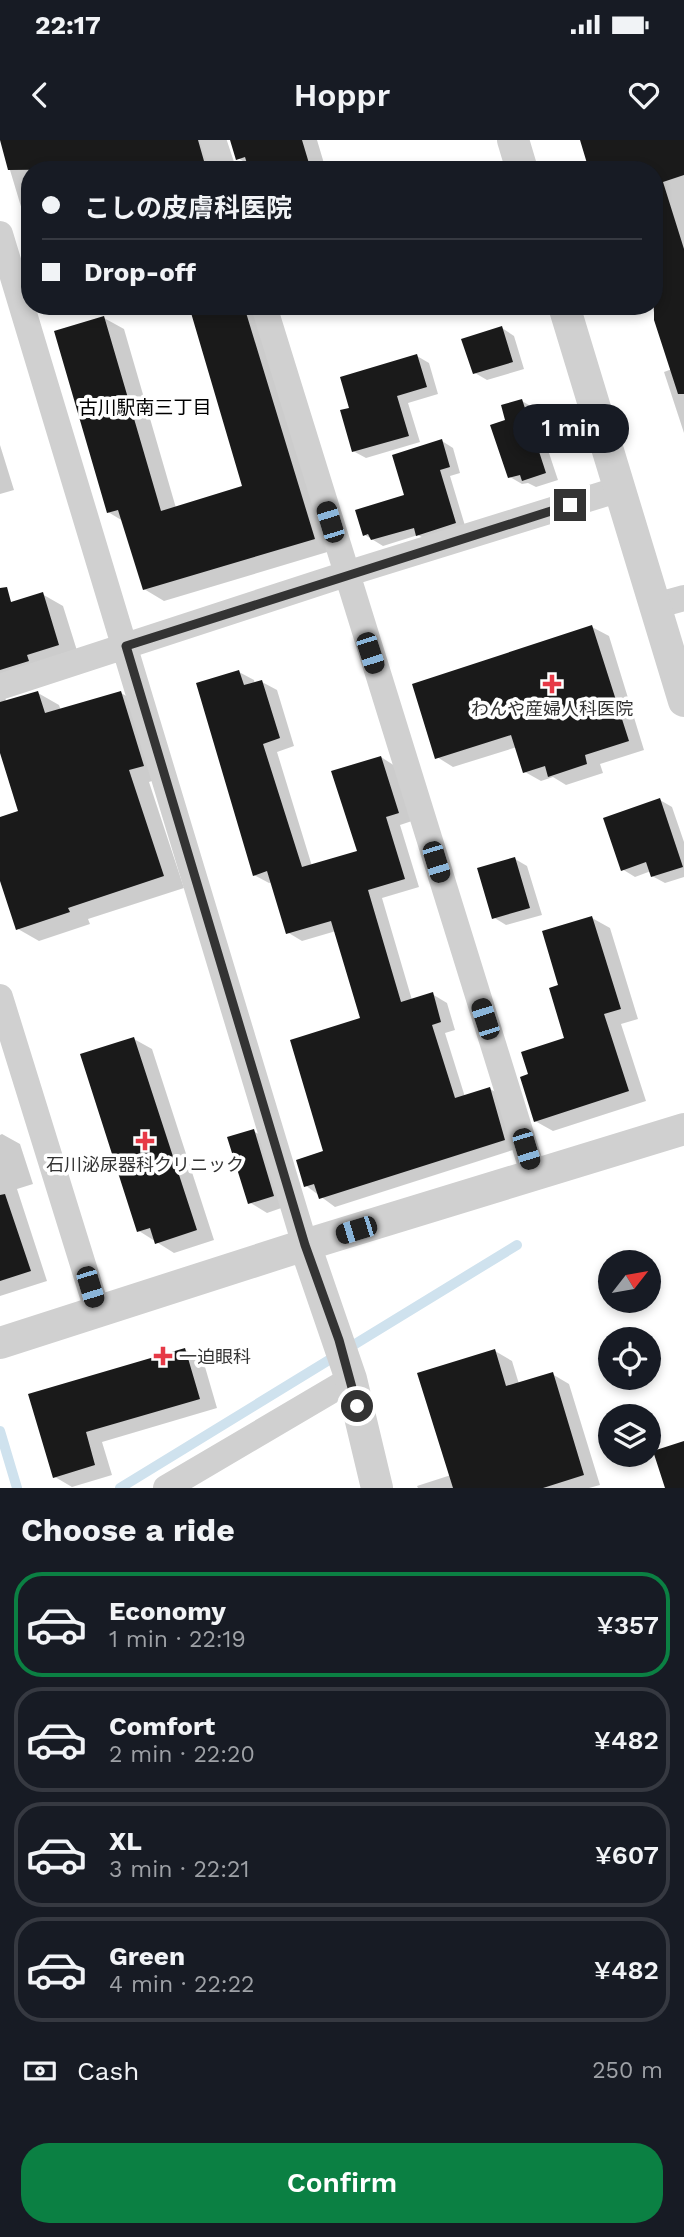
<!DOCTYPE html>
<meta charset="utf-8">
<style>
:root{--surface:#171b24;--page:#20242c;--text:#f1f3f6;--muted:#9ea1a6;--line:#363941;--accent:#0b8043}
body{margin:0;font-family:"Work Sans","Noto Sans JP",sans-serif;background:var(--page);color:var(--text);height:100vh;display:flex;flex-direction:column;font-size:26px;white-space:nowrap}
*{box-sizing:border-box;margin:0}
p{font-size:23px;color:var(--muted)}
.icon{flex:none;width:38px;height:38px;fill:none;stroke:currentColor;stroke-width:2;stroke-linecap:round;stroke-linejoin:round}
.map{position:relative;height:1348px;overflow:hidden}
.details{display:flex;flex-direction:column;background:var(--surface);flex:1}
.details>*{flex:none}
.top-card{position:absolute;left:21px;top:21px;width:642px;height:154px;border-radius:28px;box-shadow:0 4px 10px #0003;display:grid;align-content:center;height:154px;padding:0 21px;background:var(--surface)}
.needle{width:46px;rotate:59deg}
.buttons{position:absolute;left:598px;top:1110px;display:grid;gap:14px}
.buttons a{display:grid;place-items:center;width:63px;height:63px;border-radius:50%;background:var(--surface);box-shadow:0 4px 10px #0003;font-size:35px}
.end{position:absolute;width:32px;height:32px;margin:-16px;border:9px solid #333;background:#fff;box-shadow:0 0 0 4px #fff}
.from{border-radius:50%}
.bubble{position:absolute;height:49px;border-radius:24px;background:var(--surface);box-shadow:0 4px 10px #0003;font-size:23px;font-weight:600;line-height:49px;text-align:center}
.car{position:absolute;width:21px;height:42px;margin:-21px -10px;border-radius:9px;box-shadow:0 0 5px 2px #0007;background:linear-gradient(#222 24%,#8ab4d8 0 40%,#222 0 76%,#8ab4d8 0 86%,#222 0)}
.top-card b{display:flex;align-items:center;gap:24px;height:66px;font-size:26px}
.top-card b+b{border-top:2px solid var(--line)}
.top-card i{width:18px;height:18px;background:var(--text)}
ul{padding:0;list-style:none}
li{display:flex;align-items:center;gap:21px;height:105px;margin:0 14px 10px;padding:0 7px;border:4px solid var(--line);border-radius:28px}
li div{flex:1}
li b{display:block;font-size:26px}
li em{font-style:normal;font-weight:600}
li.current{border-color:var(--accent)}
li>.icon{width:63px;height:63px;stroke-width:1.5}
h2{padding:0 21px;font-size:32px;line-height:84px}
.pay{display:flex;align-items:center;gap:18px;height:77px;padding:0 21px;font-size:26px}
.pay p{margin-inline-start:auto}
.button{display:flex;gap:14px;margin-top:auto;padding:14px 21px}
.button a{flex:1;height:80px;border-radius:28px;background:var(--accent);color:#fff;font-size:28px;font-weight:600;line-height:80px;text-align:center}
.status{display:flex;justify-content:space-between;align-items:center;height:49px;padding:0 35px;background:var(--surface);direction:ltr}
.status svg{height:19px;fill:currentColor}
header{display:flex;justify-content:space-between;align-items:center;height:91px;padding:0 21px;background:var(--surface);font-size:32px;font-weight:600}
.map>svg:first-child{display:block}
.shadow{fill:#0003}
.lines{fill:none;stroke-linecap:round;stroke-linejoin:round}
.stream{stroke:#cfe2ee;stroke-width:10}
.building{fill:#1a1a1a}
.minor{stroke:#d0d0d0;stroke-width:26}
.tertiary{stroke:#d0d0d0;stroke-width:32}
.route{stroke:#333;stroke-width:9}
.poi-dot{fill:#e63946;stroke:#fff;stroke-width:2.5}
.labels{text-anchor:middle;dominant-baseline:central;stroke-width:7;stroke-linejoin:round;paint-order:stroke}
.poi-label{font-size:18px;fill:#333;stroke:#fff}
.neighbourhood-label{font-size:19px;fill:#000;stroke:#fff}
</style>
<div class="status"><b>22:17</b><svg viewBox="0 0 49 12"><path d="M0 12V9h3v3zM5 12V6h3v6zM10 12V3h3v9zM15 12V0h3v12zM26 1h20v11H26zM47 4h2v5h-2z"/></svg></div>
<header><svg class="icon" aria-label="back" viewBox="0 0 24 24"><path d="M15 5l-7 7 7 7"/></svg>Hoppr<svg class="icon" aria-label="heart" viewBox="0 0 24 24"><path d="M12 20l-8-8c-3-5 5-10 8-4 3-6 11-1 8 4z"/></svg></header>
<div class="map">
<svg width="684" height="1348" viewBox="0 0 684 1348">
<rect width="100%" height="100%" fill="#fff"/>
<!-- shadow -->
<path class="shadow" d="M1,0H222V30H30V83L25,80Z
M231,0H317L326,30H250L248,24L238,18Z
M582,0H684V293L664,232L672,229L652,166H654V30Z
M191,166H260L334,410L164,461L144,449L123,381L108,372L104,178L124,189L176,368L245,347Z
M502,188L514,196L524,229L487,240L475,233Z
M417,216L429,223L438,254L408,263L420,302L366,318L353,311L351,269Z
M522,261L534,268L558,340L536,347L528,343L522,344L510,337Z
M442,301L453,308L460,333L450,336L466,389L429,401L418,395L383,406L365,395L406,356Z
M0,305L14,350L0,354Z
M42,454L63,466L79,517L5,555L6,562L38,553L59,565L61,571L121,553L142,565L164,637L149,642L184,748L88,779L90,784L39,801L18,789L0,735V679L20,672L0,607V467Z
M592,487L609,496L644,610L600,624L603,633L566,645L553,637L541,641L525,632L517,607L453,627L437,617Z
M239,532L254,540L255,544L262,542L277,550L294,606L277,612L312,726L359,712L381,617L395,626L412,681L400,685L419,747L382,758L412,860L432,854L447,863L455,890L445,893L465,957L490,949L504,957L519,1008L335,1067L305,1045L326,1013L362,879L336,791L302,801L287,792L272,742L269,743L254,735Z
M660,660L672,667L684,702V737L665,743L652,736L651,731L635,737L622,729Z
M515,719L527,726L542,775L506,785L493,777Z
M592,778L610,788L638,879L621,884L646,961L553,991L535,981L530,936L566,899L561,846Z
M134,899L152,909L214,1100L174,1113L139,1091Z
M253,991L271,1001L290,1065L267,1073L249,1062Z
M2,994L20,1004L33,1044L17,1049L47,1141L0,1156V995Z
M185,1210L203,1220L217,1268L102,1302L112,1335L72,1347L55,1337L30,1255Z
M495,1211L512,1221L519,1244L552,1234L569,1244L600,1345L589,1348H418L417,1346L451,1335Z"/>
<g class="lines">
<!-- stream -->
<path class="stream" d="M0,1291L17,1348
M120,1348L517,1105"/>
</g>
<!-- building -->
<path class="building" d="M0,0H198L206,28L8,30Z
M230,0H302L311,30H249L245,17L236,20Z
M580,0H684V35L663,42L684,109V254H678L654,180V30H589Z
M189,166H244L315,399L143,450L118,370L107,373L54,191L104,176L161,371L242,346Z
M502,186L513,222L473,234L461,199Z
M417,214L427,247L397,256L409,296L352,312L340,270L349,268L340,237Z
M522,259L546,333L522,341L520,335L508,338L490,285L505,280L501,265Z
M442,299L450,327L440,330L456,383L416,396L414,388L371,400L368,394L363,396L355,370L404,355L392,315Z
M7,447L11,462L43,452L59,505L27,515L29,521L0,530V448Z
M592,485L629,601L585,615L587,624L548,637L545,626L523,633L511,595L435,619L412,544Z
M239,530L244,545L262,540L280,598L263,604L302,727L357,711L331,631L381,616L399,673L386,677L405,739L368,750L401,862L433,852L441,882L432,885L455,958L490,947L505,1000L319,1059L314,1044L304,1047L296,1020L323,1011L290,900L360,878L331,781L286,794L267,731L253,736L196,543Z
M38,551L45,573L121,551L144,626L129,630L164,736L68,768L70,772L16,790L0,741V677L18,671L0,613V562Z
M660,658L683,727L651,737L646,722L621,731L603,678Z
M515,717L530,768L492,779L477,728Z
M592,776L621,869L604,874L629,951L534,982L520,937L528,934L521,912L564,898L549,848L558,845L542,791Z
M134,897L197,1090L155,1104L150,1088L137,1092L80,914Z
M254,989L274,1056L248,1064L227,997Z
M5,1054L31,1131L0,1141V1055Z
M185,1208L200,1259L86,1292L95,1325L53,1338L28,1254Z
M495,1209L506,1246L553,1232L584,1335L543,1348H453L417,1233Z
M684,1301V1348H665L653,1311Z"/>
<g class="lines">
<!-- minor -->
<path class="minor" d="M213,0L223,30
M0,94L305,1105
M264,166L534,1036
M655,466L684,458
M0,547L346,434L620,349
M0,857L98,1173
M166,1348L351,1239"/>
<!-- tertiary -->
<path class="tertiary" d="M513,0L522,30
M564,166L684,561
M305,1105L351,1239L377,1348
M0,1203L305,1105L684,989"/>
</g>
<g class="lines">
<!-- route -->
<path class="route" d="M357,1266L339,1200L305,1105L126,506L570,365"/>
</g>
<!-- markers -->
<g class="poi-dot">
<path d="M548.5 533.5h7v7h7v7h-7v7h-7v-7h-7v-7h7z"/>
<path d="M141.5 990.5h7v7h7v7h-7v7h-7v-7h-7v-7h7z"/>
<path d="M159.5 1205.5h7v7h7v7h-7v7h-7v-7h-7v-7h7z"/>
</g>
<g class="labels">
<!-- poi labels -->
<g class="poi-label">
<text x="552" y="568">わんや産婦人科医院</text>
<text x="145" y="1024">石川泌尿器科クリニック</text>
<text x="179" y="1216" text-anchor="start">一迫眼科</text>
</g>
<!-- neighbourhood labels -->
<g class="neighbourhood-label">
<text x="145" y="267">古川駅南三丁目</text>
</g>
</g>
</svg>
<div class="buttons">
<a><svg class="needle" viewBox="-14 -14 28 28"><path d="M0-13l5 13h-10z" fill="#e53935"/><path d="M0 13l5-13h-10z" fill="#9ea1a6"/></svg></a>
<a><svg class="icon" aria-label="locate" viewBox="0 0 24 24"><circle cx="12" cy="12" r="6"/><path d="M12 2v4M12 18v4M2 12h4M18 12h4"/></svg></a>
<a><svg class="icon" aria-label="layers" viewBox="0 0 24 24"><path d="M12 4l9 5-9 5-9-5zM3 14l9 5 9-5"/></svg></a>
</div>
<i class="end from" style="left:357px;top:1266px"></i>
<i class="end" style="left:570px;top:365px"></i>
<div class="bubble" style="left:513px;top:264px;width:116px">1 min</div>
<i class="car" style="left:330px;top:382px;rotate:343deg"></i>
<i class="car" style="left:370px;top:513px;rotate:162deg"></i>
<i class="car" style="left:436px;top:722px;rotate:163deg"></i>
<i class="car" style="left:485px;top:879px;rotate:342deg"></i>
<i class="car" style="left:526px;top:1009px;rotate:163deg"></i>
<i class="car" style="left:356px;top:1090px;rotate:253deg"></i>
<i class="car" style="left:90px;top:1147px;rotate:163deg"></i>
<div class="top-card">
<b><i class="from"></i>こしの皮膚科医院</b>
<b><i></i>Drop-off</b>
</div>
</div>
<section class="details">
<h2>Choose a ride</h2>
<ul>
<li class="current"><svg class="icon" aria-label="car" viewBox="0 0 24 24"><path d="M5 17H2v-5l4-1 3-4h7l3 4 3 1v5h-3M9 17h6M6 11h13"/><circle cx="7" cy="17" r="2"/><circle cx="17" cy="17" r="2"/></svg><div><b>Economy</b><p>1 min · 22:19</p></div><em>¥357</em></li>
<li><svg class="icon" aria-label="car" viewBox="0 0 24 24"><path d="M5 17H2v-5l4-1 3-4h7l3 4 3 1v5h-3M9 17h6M6 11h13"/><circle cx="7" cy="17" r="2"/><circle cx="17" cy="17" r="2"/></svg><div><b>Comfort</b><p>2 min · 22:20</p></div><em>¥482</em></li>
<li><svg class="icon" aria-label="car" viewBox="0 0 24 24"><path d="M5 17H2v-5l4-1 3-4h7l3 4 3 1v5h-3M9 17h6M6 11h13"/><circle cx="7" cy="17" r="2"/><circle cx="17" cy="17" r="2"/></svg><div><b>XL</b><p>3 min · 22:21</p></div><em>¥607</em></li>
<li><svg class="icon" aria-label="car" viewBox="0 0 24 24"><path d="M5 17H2v-5l4-1 3-4h7l3 4 3 1v5h-3M9 17h6M6 11h13"/><circle cx="7" cy="17" r="2"/><circle cx="17" cy="17" r="2"/></svg><div><b>Green</b><p>4 min · 22:22</p></div><em>¥482</em></li>
</ul>
<div class="pay"><svg class="icon" aria-label="cash" viewBox="0 0 24 24"><path d="M3 7h18v10H3z"/><circle cx="12" cy="12" r="2"/></svg>Cash<p>250 m</p></div>
<div class="button"><a>Confirm</a></div>
</section>
